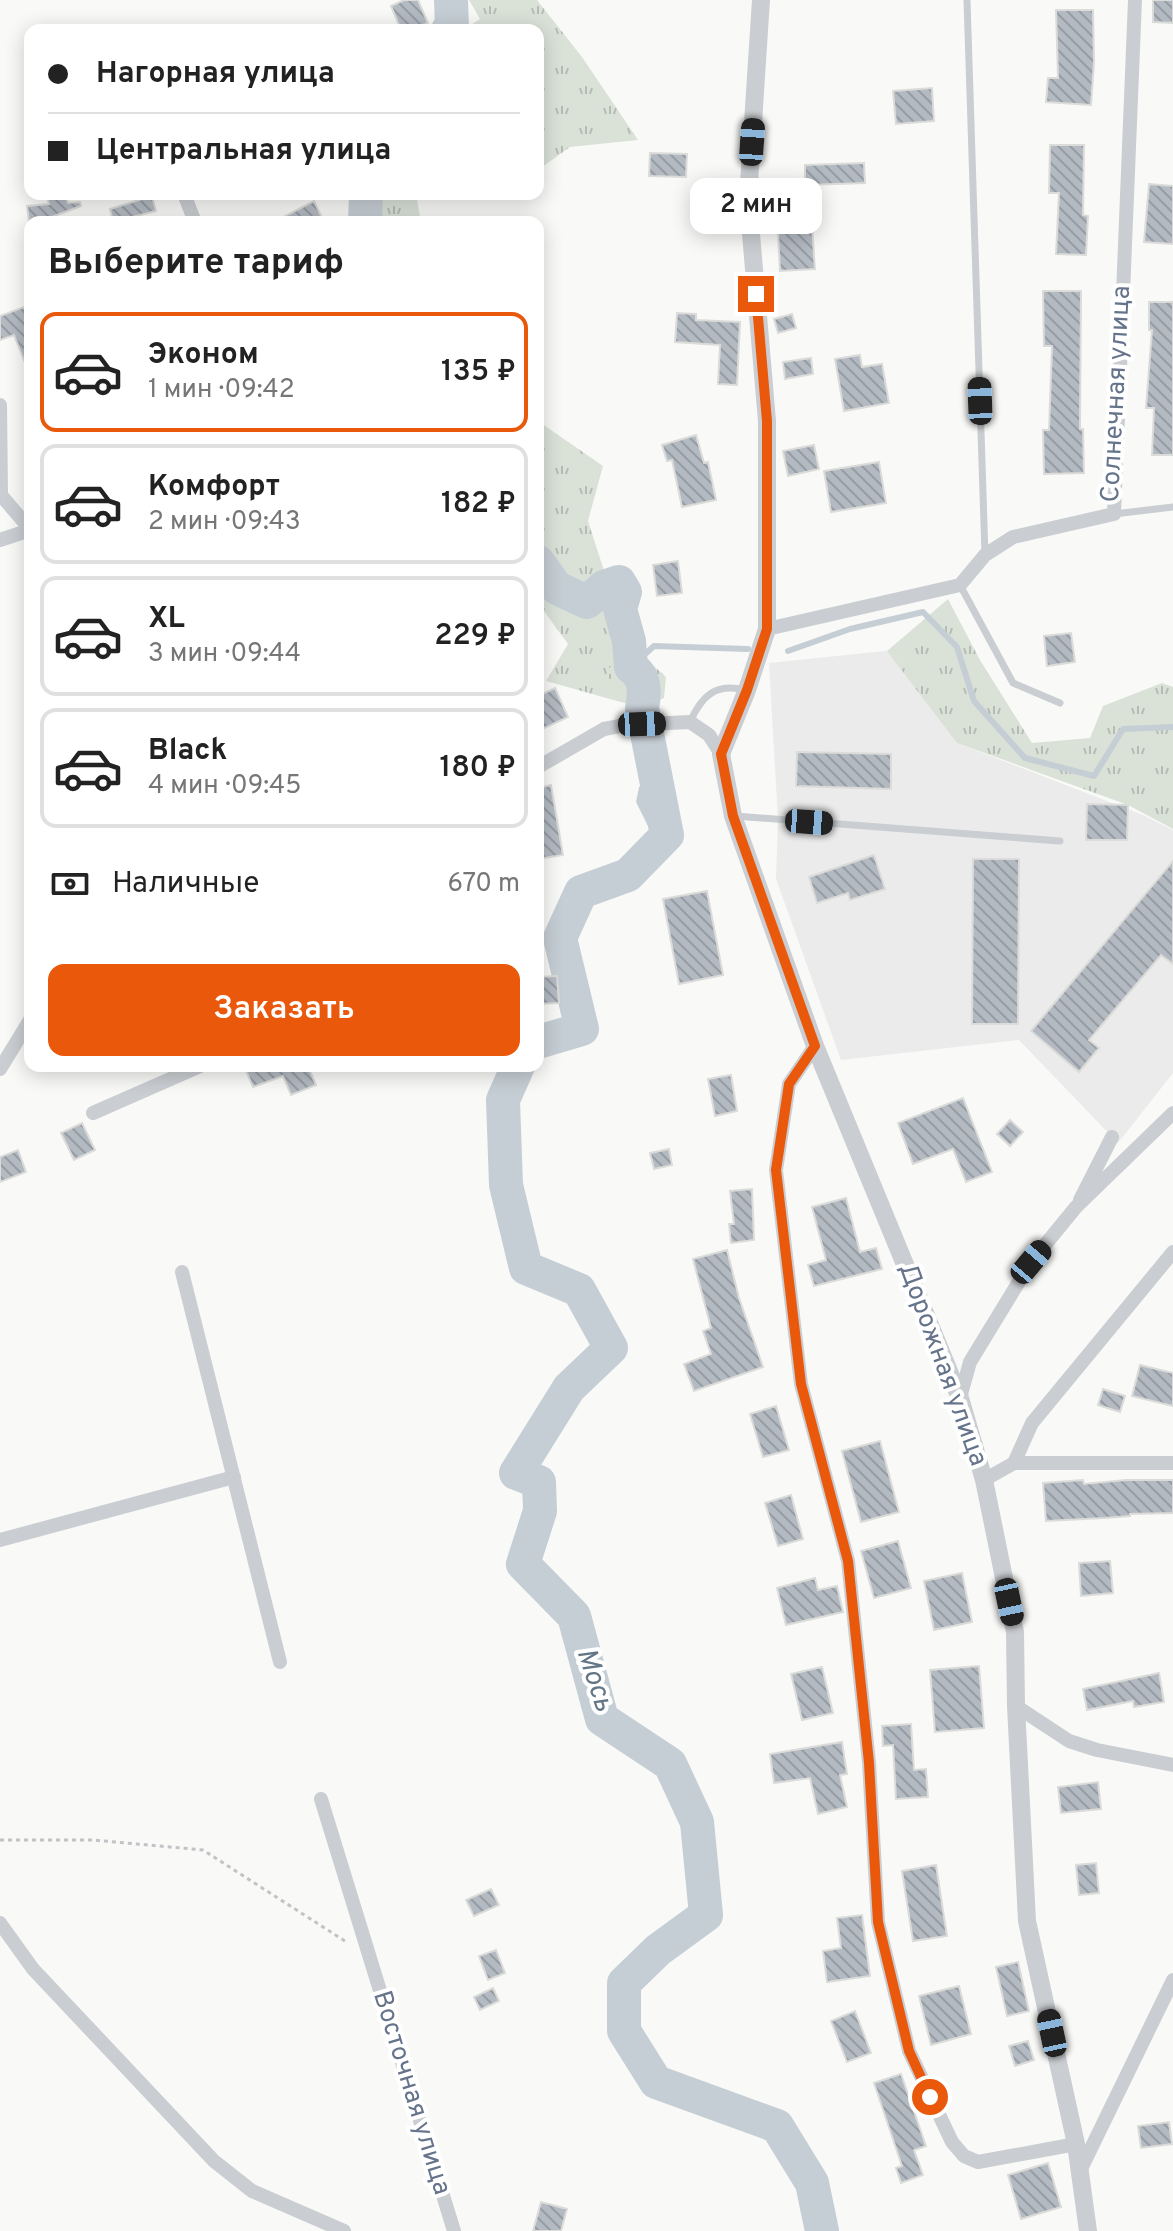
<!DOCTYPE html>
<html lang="ru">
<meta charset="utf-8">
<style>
:root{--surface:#fff;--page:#f6f6f6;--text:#222;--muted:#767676;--line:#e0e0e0;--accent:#ea580c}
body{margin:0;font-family:Overpass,sans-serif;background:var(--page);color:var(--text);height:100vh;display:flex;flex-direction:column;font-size:30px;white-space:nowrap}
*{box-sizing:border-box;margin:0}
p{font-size:26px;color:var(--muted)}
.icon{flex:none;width:44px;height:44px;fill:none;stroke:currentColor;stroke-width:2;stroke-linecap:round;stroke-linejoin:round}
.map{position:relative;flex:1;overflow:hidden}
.side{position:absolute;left:24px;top:216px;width:520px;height:856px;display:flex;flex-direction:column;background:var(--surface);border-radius:16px;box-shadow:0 4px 20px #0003}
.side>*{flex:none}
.banner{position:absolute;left:24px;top:24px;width:520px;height:176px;border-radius:16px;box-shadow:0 4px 20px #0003;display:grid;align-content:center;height:176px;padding:0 24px;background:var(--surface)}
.end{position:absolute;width:36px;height:36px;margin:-18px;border:10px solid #ea580c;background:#fff;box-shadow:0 0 0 4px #fff}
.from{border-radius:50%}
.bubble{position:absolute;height:56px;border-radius:16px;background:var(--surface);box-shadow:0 4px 20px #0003;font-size:26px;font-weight:600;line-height:56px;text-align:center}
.car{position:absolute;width:24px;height:48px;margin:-24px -12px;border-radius:10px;box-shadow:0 0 6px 2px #0007;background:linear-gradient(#222 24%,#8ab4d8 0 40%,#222 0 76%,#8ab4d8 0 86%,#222 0)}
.banner b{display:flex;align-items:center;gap:28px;height:76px;font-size:30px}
.banner b+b{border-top:2px solid var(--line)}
.banner i{width:20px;height:20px;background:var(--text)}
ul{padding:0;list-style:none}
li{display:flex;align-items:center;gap:24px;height:120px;margin:0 16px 12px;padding:0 8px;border:4px solid var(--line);border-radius:16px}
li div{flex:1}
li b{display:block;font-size:30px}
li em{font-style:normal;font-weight:600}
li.selected{border-color:var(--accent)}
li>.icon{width:72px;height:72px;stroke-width:1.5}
h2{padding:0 24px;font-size:36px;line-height:96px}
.pay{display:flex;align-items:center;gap:20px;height:88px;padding:0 24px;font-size:30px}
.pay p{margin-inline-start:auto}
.action{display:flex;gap:16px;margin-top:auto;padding:16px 24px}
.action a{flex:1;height:92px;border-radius:16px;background:var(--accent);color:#fff;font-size:32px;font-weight:600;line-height:92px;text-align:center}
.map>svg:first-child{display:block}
.built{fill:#eaebea}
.grass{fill:url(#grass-tufts)}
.wetland{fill:url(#wetland-marsh)}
.water{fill:#c6ced5}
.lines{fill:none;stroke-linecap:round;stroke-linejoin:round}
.stream{stroke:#c6ced5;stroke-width:6}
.river{stroke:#c6ced5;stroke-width:34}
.building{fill:url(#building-back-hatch);stroke:#dbdcd9;stroke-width:2}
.path{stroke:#c1c3c6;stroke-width:3;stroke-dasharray:4 4;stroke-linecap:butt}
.service{stroke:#cacdd1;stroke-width:7}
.minor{stroke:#cacdd1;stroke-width:14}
.tertiary{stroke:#cacdd1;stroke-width:18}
.route{stroke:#ea580c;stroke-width:10}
.labels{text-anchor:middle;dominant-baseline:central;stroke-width:8;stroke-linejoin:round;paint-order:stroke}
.street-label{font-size:26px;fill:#66748b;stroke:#fff}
.water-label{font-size:28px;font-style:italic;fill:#627686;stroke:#fff}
</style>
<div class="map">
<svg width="1173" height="2231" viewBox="0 0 1173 2231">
<defs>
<pattern id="grass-tufts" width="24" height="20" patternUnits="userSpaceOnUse" patternTransform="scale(2)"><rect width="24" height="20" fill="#dae2d8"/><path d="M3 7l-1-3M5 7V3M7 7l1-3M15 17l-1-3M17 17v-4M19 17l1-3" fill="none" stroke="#b5bcb5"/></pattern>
<pattern id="wetland-marsh" width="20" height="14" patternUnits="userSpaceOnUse" patternTransform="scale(2)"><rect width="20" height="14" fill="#dae2d8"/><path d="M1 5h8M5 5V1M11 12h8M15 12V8" fill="none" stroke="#b5bcb5"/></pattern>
<pattern id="building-back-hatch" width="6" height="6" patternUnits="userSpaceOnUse" patternTransform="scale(2)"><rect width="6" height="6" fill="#b4bac2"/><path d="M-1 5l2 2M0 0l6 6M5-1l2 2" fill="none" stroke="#969ca4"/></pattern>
</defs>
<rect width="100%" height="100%" fill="#f9faf7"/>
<!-- built -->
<path class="built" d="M914,648L957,743L1143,815L1173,830V1073L1118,1143L1019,1040L841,1060L776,879L778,819L769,663Z"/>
<!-- grass -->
<path class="grass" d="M469,0H537L582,57L638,140L570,147L538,170V30H463L480,19Z
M356,194H416L421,222H361Z
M538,421L603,466L588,521L627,642L666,677L664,698L642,708L546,681L568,644L538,603Z
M948,599L980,660L1032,743L1090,738L1103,706L1162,683L1173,687V829L1128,805L957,743L887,651Z"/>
<!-- wetland -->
<path class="wetland" d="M618,661C631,662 638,662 648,672L647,684L631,691L625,690L622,681L610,679L607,675L609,668Z"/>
<!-- water -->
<path class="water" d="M646,783L650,788L666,790L675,813L672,831L664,827L658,836H653L636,802L639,787Z"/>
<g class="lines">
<!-- stream -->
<path class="stream" d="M788,651L850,629L923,612L957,647L974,701L1025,758L1094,776L1123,729L1173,727
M631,667L654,646L748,649"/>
<!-- river -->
<path class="river" d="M448,30L452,27L451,0
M365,222L366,194
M538,562L557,588L587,602L604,587L619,582L625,592L620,609L629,641L631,667C646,677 645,693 642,708L667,835L628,875L581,892L560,938L582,1029L538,1042
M518,1066L503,1100L506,1185L526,1268L579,1290L611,1348L569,1388L516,1473L539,1482L540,1511L523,1564L574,1616L602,1719L670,1764L697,1822L706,1915L658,1950L624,1983V2031L656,2082L777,2126L812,2183L822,2231"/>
</g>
<!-- building -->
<path class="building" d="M404,0H418L428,23L411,30H401L391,6Z
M1153,0H1173V23L1153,22Z
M1056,10H1093L1094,62L1091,105L1046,102L1048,78H1058Z
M932,88L934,121L896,124L893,91Z
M1050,145H1084L1083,215L1088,216L1086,255L1056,254L1059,193H1049Z
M650,153L687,154L686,177L649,176Z
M864,163L865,183L805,185V165Z
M1149,184L1173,186V244L1144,242Z
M46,194H65L68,203L80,202L81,206L46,219V222H29L27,206L49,204Z
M152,196L156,211L113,222L110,209Z
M314,201L324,222H274Z
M811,212L815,269L780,271L777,214Z
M1043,291H1081L1080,429H1083L1084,473L1044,474L1043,430H1049L1052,346H1044Z
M1149,302H1173V455H1152L1154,408H1146L1152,330H1149Z
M24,307L30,322L29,373L14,335L0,340V316Z
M677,313L696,314V320L740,322L737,385L718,384L720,345L675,342Z
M792,314L796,328L778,333L774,319Z
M860,355L862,367L882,364L889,403L844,411L835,359Z
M811,358L813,374L785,379L783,362Z
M696,435L704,463L708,462L716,500L682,507L672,460L667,461L662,445Z
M814,445L819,469L788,476L783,451Z
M879,462L886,503L831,512L824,471Z
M678,561L682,593L657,596L653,565Z
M1071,633L1075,662L1047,666L1044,636Z
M555,688L568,717L538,731V696Z
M797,752L891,754V789L796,786Z
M551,785L563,855L538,859V788Z
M1087,804L1128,805L1127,840H1086Z
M874,855L885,889L850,900L848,893L817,903L809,877Z
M973,859H1019L1018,1024H972Z
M1173,861V964L1161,955L1089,1040L1099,1048L1079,1072L1031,1031Z
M707,891L723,975L679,984L663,899Z
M557,976L559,1003L539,1004L538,977Z
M244,1066H308L316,1085L291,1095L283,1076L253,1087Z
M731,1075L737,1111L715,1116L708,1079Z
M963,1098L992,1172L966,1182L953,1149L913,1164L898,1123Z
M1010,1120L1023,1132L1010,1146L997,1134Z
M82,1123L95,1150L74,1160L61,1133Z
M669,1149L672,1165L654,1169L650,1153Z
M18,1150L26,1172L0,1182V1157Z
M752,1189L754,1240L731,1243L729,1224H734L730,1191Z
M846,1198L860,1252L876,1248L882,1269L814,1286L808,1265L826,1260L812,1207Z
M727,1250L739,1298L763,1367L694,1391L684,1364L711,1354L703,1331L711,1328L693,1259Z
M1140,1365L1173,1373V1406L1132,1396Z
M1103,1389L1125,1396L1120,1412L1098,1405Z
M776,1406L789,1450L763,1457L750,1414Z
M880,1441L899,1512L861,1522L842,1451Z
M1083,1480L1084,1484L1126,1480H1173V1513L1130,1514V1516L1105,1518L1046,1521L1043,1483Z
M791,1495L803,1539L778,1546L765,1503Z
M898,1541L911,1588L874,1598L861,1551Z
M1110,1561L1113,1593L1081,1596L1079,1563Z
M962,1573L972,1622L934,1630L924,1581Z
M815,1578L818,1590L837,1586L843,1612L786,1625L777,1588Z
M979,1666L984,1728L935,1732L930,1670Z
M822,1667L833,1713L802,1720L791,1674Z
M1159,1673L1164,1702L1134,1707L1133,1701L1087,1710L1083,1689Z
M911,1724L914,1770L926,1769L928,1797L896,1799L893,1745L883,1746L882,1726Z
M842,1742L847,1774L840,1775L847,1807L818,1814L810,1778L774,1783L770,1754Z
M1098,1782L1101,1809L1061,1813L1058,1787Z
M1096,1863L1099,1893L1079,1895L1076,1865Z
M936,1865L947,1936L913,1941L902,1871Z
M491,1889L499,1905L474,1916L466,1900Z
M862,1915L870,1976L827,1982L823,1951L841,1948L837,1918Z
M496,1950L505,1973L488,1980L479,1956Z
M1018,1962L1029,2011L1007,2016L996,1967Z
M959,1986L971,2034L931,2045L919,1996Z
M493,1988L499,2001L480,2010L474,1997Z
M855,2011L871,2053L847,2062L831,2021Z
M1028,2041L1034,2060L1015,2066L1009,2046Z
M901,2074L926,2146L914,2150L923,2175L901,2183L896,2168L902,2166L874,2083Z
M1169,2122L1172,2144L1141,2148L1138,2126Z
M1048,2163L1061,2207L1021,2219L1008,2175Z
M541,2202L567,2209L561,2231H533Z"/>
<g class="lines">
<!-- path -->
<path class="path" d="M0,1840H93L203,1850L348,1943"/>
<!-- service -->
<path class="service" d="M967,1L985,555
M1114,514L1173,507
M960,585L1013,683L1060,703
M690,722C702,695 716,683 745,690
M735,816L1060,841"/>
<!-- minor -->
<path class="minor" d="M184,194L195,222
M0,405L1,496
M0,494L30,529
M0,540L30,530
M767,629L960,585L985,555L1013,537L1114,514L1135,0
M538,767L604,729L625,725L690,722L709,735L721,754
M815,1046L789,1084L776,1170L801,1384L848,1561L869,1763L878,1922L909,2051L952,2142L964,2156L978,2162L1076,2144
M0,1069L30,1020
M93,1113L200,1066
M1080,1200L1112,1137
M182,1272L280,1662
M960,1398L970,1362L1031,1262L1076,1207L1173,1113
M1014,1463L1032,1423L1173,1252
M984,1480L1014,1463H1173
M0,1540L234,1477
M1016,1706L1069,1741L1097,1750L1173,1765
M321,1799L454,2231
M0,1923L33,1969L214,2161L252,2191L344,2231
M1080,2171L1173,1980"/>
<!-- tertiary -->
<path class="tertiary" d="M761,0L748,199L767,421V629L747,690L721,754L733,816L815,1046L960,1398L984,1480L1015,1632L1016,1706L1027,1921L1076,2144L1088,2231"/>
</g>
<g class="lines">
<!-- route -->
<path class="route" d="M756,294L767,421V629L747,690L721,754L733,816L815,1046L789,1084L776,1170L801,1384L848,1561L869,1763L878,1922L909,2051L930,2097"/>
</g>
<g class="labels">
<!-- street labels -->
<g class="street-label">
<text transform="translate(1117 394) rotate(-87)">Солнечная улица</text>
<text transform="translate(942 1365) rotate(70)">Дорожная улица</text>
<text transform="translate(411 2093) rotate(73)">Восточная улица</text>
</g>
<!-- water labels -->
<g class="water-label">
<text transform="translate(594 1680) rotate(72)">Мось</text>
</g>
</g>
</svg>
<i class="end from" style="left:930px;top:2097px"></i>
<i class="end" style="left:756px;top:294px"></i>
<div class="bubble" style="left:690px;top:178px;width:132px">2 мин</div>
<i class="car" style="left:752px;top:142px;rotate:4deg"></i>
<i class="car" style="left:980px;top:401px;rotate:358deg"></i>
<i class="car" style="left:642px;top:724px;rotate:88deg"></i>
<i class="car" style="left:809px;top:822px;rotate:94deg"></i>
<i class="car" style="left:1031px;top:1262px;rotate:40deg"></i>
<i class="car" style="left:1009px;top:1602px;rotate:168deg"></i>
<i class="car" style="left:1052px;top:2033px;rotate:348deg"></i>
<div class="banner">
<b><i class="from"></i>Нагорная улица</b>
<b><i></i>Центральная улица</b>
</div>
<section class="side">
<h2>Выберите тариф</h2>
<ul>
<li class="selected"><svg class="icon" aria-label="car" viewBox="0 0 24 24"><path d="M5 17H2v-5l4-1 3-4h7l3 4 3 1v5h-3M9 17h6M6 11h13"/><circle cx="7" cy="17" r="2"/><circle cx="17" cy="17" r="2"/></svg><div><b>Эконом</b><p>1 мин · 09:42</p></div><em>135 ₽</em></li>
<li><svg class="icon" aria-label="car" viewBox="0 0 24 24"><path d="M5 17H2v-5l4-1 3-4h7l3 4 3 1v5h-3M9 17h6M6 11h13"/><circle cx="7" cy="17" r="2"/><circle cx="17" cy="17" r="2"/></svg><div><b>Комфорт</b><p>2 мин · 09:43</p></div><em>182 ₽</em></li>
<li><svg class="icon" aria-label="car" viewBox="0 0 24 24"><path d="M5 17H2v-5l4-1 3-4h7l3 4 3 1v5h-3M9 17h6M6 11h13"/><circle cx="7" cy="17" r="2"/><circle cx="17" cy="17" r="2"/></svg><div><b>XL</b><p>3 мин · 09:44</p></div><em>229 ₽</em></li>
<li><svg class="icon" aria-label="car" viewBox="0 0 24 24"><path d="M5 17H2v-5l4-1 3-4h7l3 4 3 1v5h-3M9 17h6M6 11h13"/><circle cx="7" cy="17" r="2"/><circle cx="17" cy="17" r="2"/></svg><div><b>Black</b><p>4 мин · 09:45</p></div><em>180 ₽</em></li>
</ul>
<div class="pay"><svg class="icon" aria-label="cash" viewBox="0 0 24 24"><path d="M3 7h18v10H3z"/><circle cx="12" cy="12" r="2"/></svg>Наличные<p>670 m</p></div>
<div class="action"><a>Заказать</a></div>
</section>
</div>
